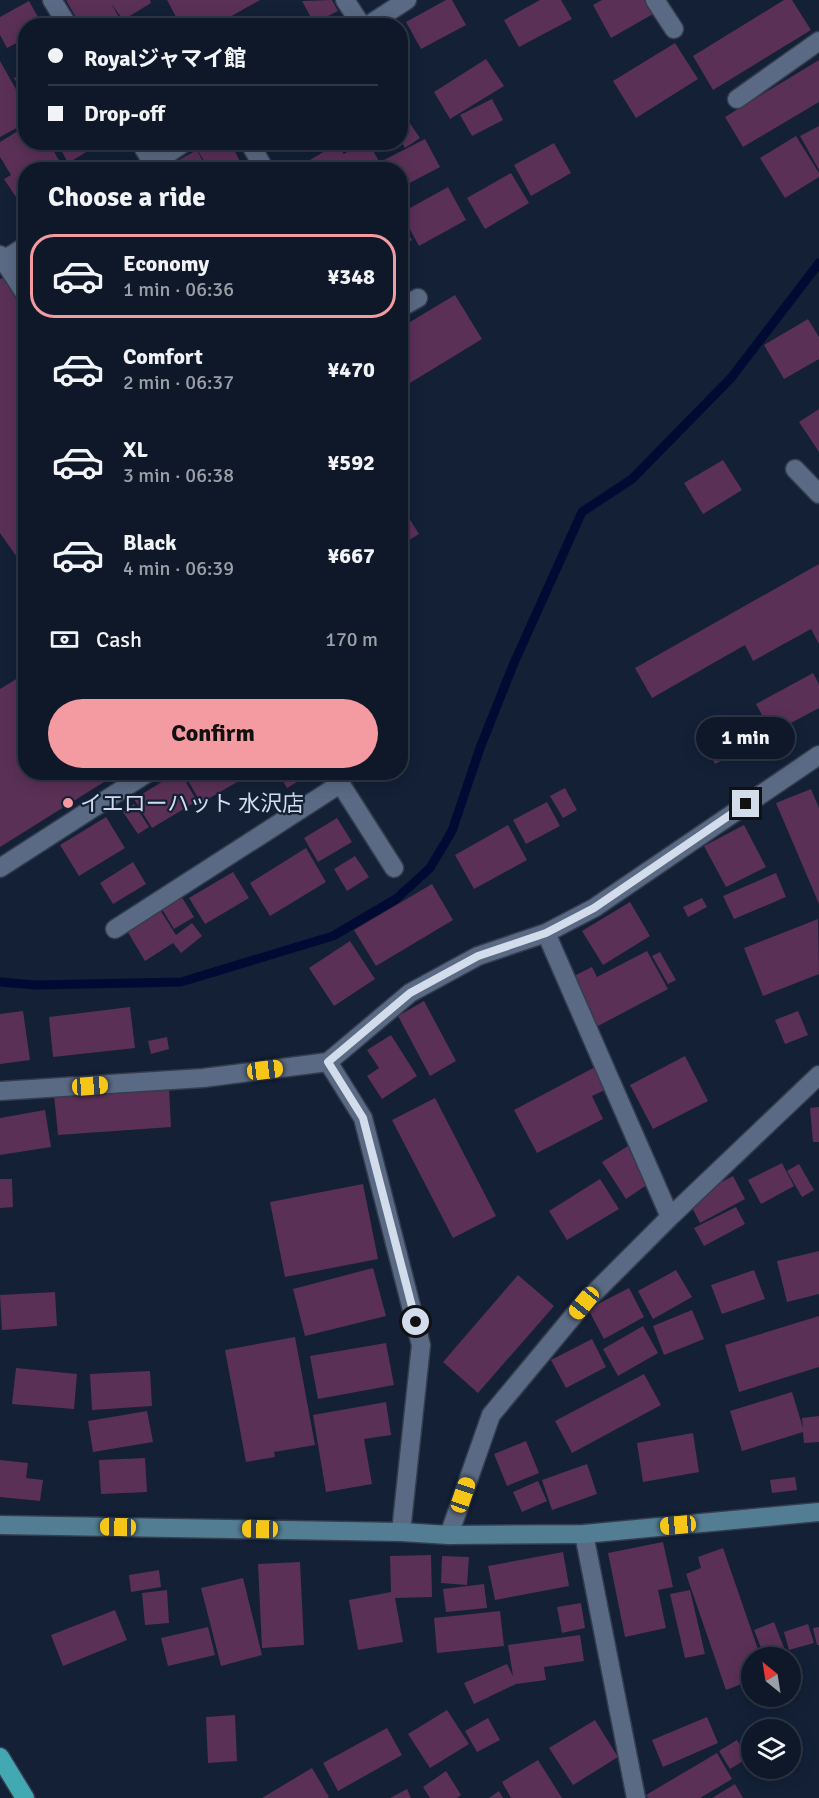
<!DOCTYPE html>
<meta charset="utf-8">
<style>
:root{--surface:#0e1828;--page:#1c2534;--text:#f1f3f6;--muted:#9ba0a8;--line:#2e3745;--accent:#f49aa1}
body{margin:0;font-family:Signika,"Noto Sans JP",sans-serif;background:var(--page);color:var(--text);height:100vh;display:flex;flex-direction:column;font-size:22px;white-space:nowrap}
*{box-sizing:border-box;margin:0}
p{font-size:20px;color:var(--muted)}
.icon{flex:none;width:33px;height:33px;fill:none;stroke:currentColor;stroke-width:2;stroke-linecap:round;stroke-linejoin:round}
.map{position:relative;flex:1;overflow:hidden}
.details{position:absolute;left:18px;top:162px;width:390px;height:618px;display:flex;flex-direction:column;background:var(--surface);border-radius:24px;box-shadow:0 3px 15px #0003,0 0 0 2px var(--line)}
.details>*{flex:none}
.top-card{position:absolute;left:18px;top:18px;width:390px;height:132px;border-radius:24px;box-shadow:0 3px 15px #0003,0 0 0 2px var(--line);display:grid;align-content:center;height:132px;padding:0 30px;background:var(--surface)}
.needle{width:39px;rotate:330deg}
.tools{position:absolute;left:741px;top:1647px;display:grid;gap:12px}
.tools a{display:grid;place-items:center;width:60px;height:60px;border-radius:50%;background:var(--surface);box-shadow:0 3px 15px #0003,0 0 0 2px var(--line);font-size:30px}
.end{position:absolute;width:27px;height:27px;margin:-14px;border:8px solid #d3dceb;background:#111;box-shadow:0 0 0 3px #111}
.from{border-radius:50%}
.bubble{position:absolute;height:42px;border-radius:21px;background:var(--surface);box-shadow:0 3px 15px #0003,0 0 0 2px var(--line);font-size:20px;font-weight:700;line-height:42px;text-align:center}
.car{position:absolute;width:18px;height:36px;margin:-18px -9px;border-radius:8px;box-shadow:0 0 4px 2px #0007;background:linear-gradient(#f5c518 24%,#345 0 40%,#f5c518 0 76%,#345 0 86%,#f5c518 0)}
.top-card b{display:flex;align-items:center;gap:21px;height:57px;font-size:22px}
.top-card b+b{border-top:2px solid var(--line)}
.top-card i{width:15px;height:15px;background:var(--text)}
ul{padding:0;list-style:none}
li{display:flex;align-items:center;gap:18px;height:84px;margin:0 12px 9px;padding:0 18px;border:3px solid transparent;border-radius:24px}
li div{flex:1}
li b{display:block;font-size:22px}
li em{font-style:normal;font-weight:700}
li.selected{border-color:var(--accent)}
li>.icon{width:54px;height:54px;stroke-width:1.5}
h2{padding:0 30px;font-size:27px;line-height:72px}
.pay{display:flex;align-items:center;gap:15px;height:66px;padding:0 30px;font-size:22px}
.pay p{margin-inline-start:auto}
.primary-button{display:flex;gap:12px;margin-top:auto;padding:12px 30px}
.primary-button a{flex:1;height:69px;border-radius:36px;background:var(--accent);color:#111;font-size:24px;font-weight:700;line-height:69px;text-align:center}
.map>svg:first-child{display:block}
.lines{fill:none;stroke-linecap:round;stroke-linejoin:round}
.stream{stroke:#000a32;stroke-width:9}
.building{fill:#5a3057}
.street-casing{stroke:#343c4e;stroke-width:21}
.secondary-casing{stroke:#343c4e;stroke-width:21}
.highway-casing{stroke:#343c4e;stroke-width:21}
.street{stroke:#5a6a84;stroke-width:18}
.secondary{stroke:#537d92;stroke-width:18}
.highway{stroke:#42a9b3;stroke-width:18}
.route{stroke:#d3dceb;stroke-width:8}
.poi-dot{fill:#f49aa1;stroke:#132036;stroke-width:2}
.labels{text-anchor:middle;dominant-baseline:central;stroke-width:4.5;stroke-linejoin:round;paint-order:stroke}
.poi-label{font-size:22px;fill:#d3dceb;stroke:#132036;text-anchor:start}
</style>
<div class="map">
<svg width="819" height="1798" viewBox="0 0 819 1798">
<rect width="100%" height="100%" fill="#132036"/>
<g class="lines">
<!-- stream -->
<path class="stream" d="M0,982L36,985L181,982L333,936L396,899L430,868L452,831L480,748L514,663L582,512L632,479L731,378L819,263"/>
</g>
<!-- building -->
<path class="building" d="M66,0H150L151,3L123,20L111,3L124,26H81Z
M167,0H260L214,26H181Z
M332,0L338,11L314,23L302,1Z
M446,0H452L466,25L421,49L406,22Z
M540,0H561L572,19L519,47L504,20Z
M602,0H645L653,14L611,38L593,5Z
M784,0H792L811,30L713,90L693,56Z
M29,1L43,26H26V38L7,48L0,35V17Z
M675,43L698,79L636,118L613,81Z
M486,59L504,86L450,119L434,92Z
M819,60V102L743,147L725,117Z
M0,61L26,107V123L0,137Z
M26,72V99L14,78Z
M492,99L503,120L472,136L460,115Z
M400,109L420,138L405,148L400,140Z
M26,126V142H48L65,170H26V199L20,203L4,179L11,175L0,157V142Z
M819,126V170L800,136Z
M796,136L819,173V177L785,198L760,158Z
M425,139L440,167L400,188V170H389L384,160Z
M57,142H103L68,163Z
M204,142H230L243,167L238,170H209L196,147Z
M267,142H280L270,148Z
M363,142H368L384,170H300L298,167L337,144L344,154Z
M372,142H390L378,151Z
M554,143L571,173L531,196L514,165Z
M197,150L207,170H165L164,168Z
M511,173L529,203L485,229L467,198Z
M448,187L466,220L419,246L401,213Z
M400,220L412,240L400,247Z
M3,278L26,314V570L0,533V279Z
M455,295L482,339L400,389V328Z
M808,319L819,337V359L784,379L764,345Z
M819,409V452L799,422Z
M723,460L742,490L703,514L684,483Z
M400,504L419,534L400,546Z
M819,564V644L811,629L753,661L745,645L652,698L635,668Z
M26,673V772H120L0,847V689Z
M813,673L819,684V708L772,733L756,704Z
M741,715L756,743L715,764L701,736Z
M178,772H180L197,801L152,828L134,799Z
M183,772H241L244,778L201,803Z
M278,772H308L309,775L287,788Z
M565,788L577,810L563,818L550,796Z
M811,789L819,808V904L776,803Z
M547,802L560,826L526,844L513,820Z
M134,804L149,827L138,834L123,812Z
M106,817L125,848L79,876L60,845Z
M337,818L352,842L318,862L304,838Z
M508,825L527,860L474,889L455,855Z
M744,825L766,867L726,887L704,846Z
M306,848L326,882L270,916L250,883Z
M355,856L369,877L347,891L334,869Z
M133,862L146,884L113,904L100,883Z
M233,872L249,898L205,924L189,898Z
M776,873L786,897L734,919L723,896Z
M432,884L453,920L376,966L354,930Z
M181,896L194,917L174,929L162,909Z
M702,898L707,907L688,917L683,907Z
M630,902L650,936L603,965L582,931Z
M159,908L176,935L192,923L202,936L181,953L173,943L145,961L126,929Z
M818,919L819,974L763,996L744,948Z
M350,941L375,979L334,1006L309,968Z
M647,951L668,989L598,1026L572,977L592,967L597,977Z
M660,952L676,980L668,984L652,956Z
M424,1001L456,1061L430,1076L398,1016Z
M130,1007L135,1048L53,1057L49,1017Z
M23,1011L30,1060L0,1064V1014Z
M798,1011L808,1035L785,1044L775,1020Z
M391,1035L417,1076L382,1099L367,1076L379,1068L367,1050Z
M167,1037L169,1049L151,1054L148,1041Z
M685,1056L708,1101L653,1129L630,1085Z
M597,1066L609,1088L592,1096L603,1119L537,1153L514,1110Z
M169,1087L171,1127L58,1135L54,1095Z
M435,1098L496,1216L453,1238L392,1120Z
M819,1107V1142H813L810,1108Z
M45,1110L51,1147L0,1155V1118Z
M628,1146L651,1182L626,1199L602,1162Z
M782,1163L794,1186L761,1204L748,1180Z
M799,1164L814,1190L802,1197L787,1171Z
M733,1176L745,1199L700,1223L688,1200Z
M0,1179H12L13,1207L0,1208Z
M600,1179L619,1209L567,1240L549,1211Z
M363,1184L378,1259L285,1277L270,1202Z
M736,1207L745,1224L704,1246L694,1228Z
M819,1251V1294L787,1302L777,1261Z
M373,1268L386,1316L305,1336L293,1289Z
M676,1270L692,1297L653,1319L638,1291Z
M754,1270L765,1299L722,1314L711,1285Z
M518,1275L554,1306L478,1393L443,1362Z
M629,1288L644,1317L604,1339L588,1309Z
M55,1292L57,1326L2,1330L0,1295Z
M692,1310L704,1339L664,1355L653,1326Z
M819,1316V1367L739,1392L725,1345Z
M643,1326L658,1353L618,1376L603,1349Z
M295,1337L315,1445L274,1452L275,1457L246,1462L225,1350Z
M592,1339L606,1367L566,1388L551,1360Z
M386,1343L394,1385L318,1399L310,1356Z
M16,1368L77,1374L74,1409L12,1404Z
M150,1371L152,1406L92,1410L90,1374Z
M644,1374L661,1405L572,1453L555,1421Z
M792,1392L803,1428L802,1418L819,1416V1442L804,1443L803,1432L742,1451L730,1411Z
M386,1402L391,1435L364,1439L372,1484L326,1492L313,1415Z
M147,1411L153,1442L93,1452L88,1421Z
M693,1433L699,1472L643,1482L637,1443Z
M526,1441L539,1473L507,1486L494,1454Z
M145,1458L147,1492L101,1494L99,1460Z
M0,1460L28,1463L26,1478L43,1480L40,1501L0,1497Z
M587,1464L597,1494L552,1510L542,1480Z
M795,1477L797,1490L772,1493L770,1480Z
M538,1481L547,1501L522,1512L513,1492Z
M663,1542L673,1587L658,1590L666,1628L625,1637L608,1553Z
M723,1548L761,1658H752V1680L726,1690L686,1574L701,1568L698,1557Z
M563,1552L569,1586L495,1600L488,1566Z
M431,1555L432,1597L395,1598L403,1642L358,1650L349,1600L391,1592L390,1556Z
M442,1556L469,1557L467,1585L441,1583Z
M300,1562L304,1645L262,1648L258,1564Z
M159,1570L161,1587L131,1592L129,1575Z
M243,1578L262,1655L221,1666L201,1588Z
M484,1584L487,1608L446,1612L443,1589Z
M167,1590L169,1623L145,1625L142,1593Z
M690,1590L705,1654L685,1658L670,1594Z
M581,1603L585,1628L562,1633L557,1607Z
M115,1610L127,1640L63,1666L51,1635Z
M500,1611L504,1646L437,1653L434,1618Z
M774,1622L788,1658H765L754,1630Z
M808,1624L814,1643L789,1650L784,1632Z
M208,1627L215,1655L168,1666L161,1638Z
M819,1627V1645H817L813,1628Z
M580,1635L584,1661L544,1667L546,1680L516,1684L474,1704L464,1683L507,1664L513,1676L508,1645Z
M447,1710L469,1744L430,1768L408,1734Z
M235,1715L237,1761L208,1763L206,1717Z
M707,1717L718,1743L663,1767L652,1740Z
M488,1718L500,1740L477,1752L465,1731Z
M595,1720L618,1757L573,1785L549,1748Z
M387,1728L402,1755L338,1791L323,1763Z
M737,1740L748,1758L730,1769L719,1751Z
M717,1753L732,1779L700,1798H648L646,1795Z
M538,1760L562,1798H511L502,1782Z
M312,1768L329,1797L327,1798H262Z
M446,1771L461,1795L457,1798H430L423,1787Z
M735,1784L743,1798H712Z
M407,1789L411,1798H390Z
M499,1791L503,1798H489Z"/>
<g class="lines">
<!-- street casing -->
<g class="street-casing">
<path id="street" d="M52,0L68,26
M345,0L362,26
M655,0L674,29
M367,26L407,0
M737,99L819,41
M140,142L153,164
M249,142L265,170
M144,170L185,142
M0,255L26,295
M0,262L26,246
M400,308L418,298
M795,469L819,494
M333,772L394,868
M0,868L149,772
M115,929L340,784
M546,933L594,908L819,755
M328,1062L410,993L478,956L546,933L670,1217
M0,1091L203,1078L328,1062L363,1118L421,1345L401,1532
M584,1534L636,1798
M449,1535L491,1415L584,1303L670,1217L819,1075"/>
</g>
<!-- secondary casing -->
<g class="secondary-casing">
<path id="secondary" d="M0,1525L401,1532L449,1535L584,1534L819,1512"/>
</g>
<!-- highway casing -->
<g class="highway-casing">
<path id="highway" d="M0,1757L25,1798"/>
</g>
<!-- street -->
<use href="#street" class="street"/>
<!-- secondary -->
<use href="#secondary" class="secondary"/>
<!-- highway -->
<use href="#highway" class="highway"/>
</g>
<g class="lines">
<!-- route -->
<path class="route" d="M416,1322L363,1118L328,1062L410,993L478,956L546,933L594,908L746,804"/>
</g>
<!-- markers -->
<circle class="poi-dot" cx="68" cy="803" r="6"/>
<g class="labels">
<!-- poi labels -->
<g class="poi-label">
<text x="80" y="803">イエローハット 水沢店</text>
</g>
</g>
</svg>
<div class="tools">
<a><svg class="needle" viewBox="-14 -14 28 28"><path d="M0-13l5 13h-10z" fill="#e53935"/><path d="M0 13l5-13h-10z" fill="#9ba0a8"/></svg></a>
<a><svg class="icon" aria-label="layers" viewBox="0 0 24 24"><path d="M12 4l9 5-9 5-9-5zM3 14l9 5 9-5"/></svg></a>
</div>
<i class="end from" style="left:416px;top:1322px"></i>
<i class="end" style="left:746px;top:804px"></i>
<div class="bubble" style="left:696px;top:717px;width:99px">1 min</div>
<i class="car" style="left:265px;top:1070px;rotate:83deg"></i>
<i class="car" style="left:90px;top:1086px;rotate:86deg"></i>
<i class="car" style="left:584px;top:1303px;rotate:219deg"></i>
<i class="car" style="left:463px;top:1495px;rotate:19deg"></i>
<i class="car" style="left:678px;top:1525px;rotate:265deg"></i>
<i class="car" style="left:118px;top:1527px;rotate:271deg"></i>
<i class="car" style="left:260px;top:1529px;rotate:271deg"></i>
<div class="top-card">
<b><i class="from"></i>Royalジャマイ館</b>
<b><i></i>Drop-off</b>
</div>
<section class="details">
<h2>Choose a ride</h2>
<ul>
<li class="selected"><svg class="icon" aria-label="car" viewBox="0 0 24 24"><path d="M5 17H2v-5l4-1 3-4h7l3 4 3 1v5h-3M9 17h6M6 11h13"/><circle cx="7" cy="17" r="2"/><circle cx="17" cy="17" r="2"/></svg><div><b>Economy</b><p>1 min · 06:36</p></div><em>¥348</em></li>
<li><svg class="icon" aria-label="car" viewBox="0 0 24 24"><path d="M5 17H2v-5l4-1 3-4h7l3 4 3 1v5h-3M9 17h6M6 11h13"/><circle cx="7" cy="17" r="2"/><circle cx="17" cy="17" r="2"/></svg><div><b>Comfort</b><p>2 min · 06:37</p></div><em>¥470</em></li>
<li><svg class="icon" aria-label="car" viewBox="0 0 24 24"><path d="M5 17H2v-5l4-1 3-4h7l3 4 3 1v5h-3M9 17h6M6 11h13"/><circle cx="7" cy="17" r="2"/><circle cx="17" cy="17" r="2"/></svg><div><b>XL</b><p>3 min · 06:38</p></div><em>¥592</em></li>
<li><svg class="icon" aria-label="car" viewBox="0 0 24 24"><path d="M5 17H2v-5l4-1 3-4h7l3 4 3 1v5h-3M9 17h6M6 11h13"/><circle cx="7" cy="17" r="2"/><circle cx="17" cy="17" r="2"/></svg><div><b>Black</b><p>4 min · 06:39</p></div><em>¥667</em></li>
</ul>
<div class="pay"><svg class="icon" aria-label="cash" viewBox="0 0 24 24"><path d="M3 7h18v10H3z"/><circle cx="12" cy="12" r="2"/></svg>Cash<p>170 m</p></div>
<div class="primary-button"><a>Confirm</a></div>
</section>
</div>
